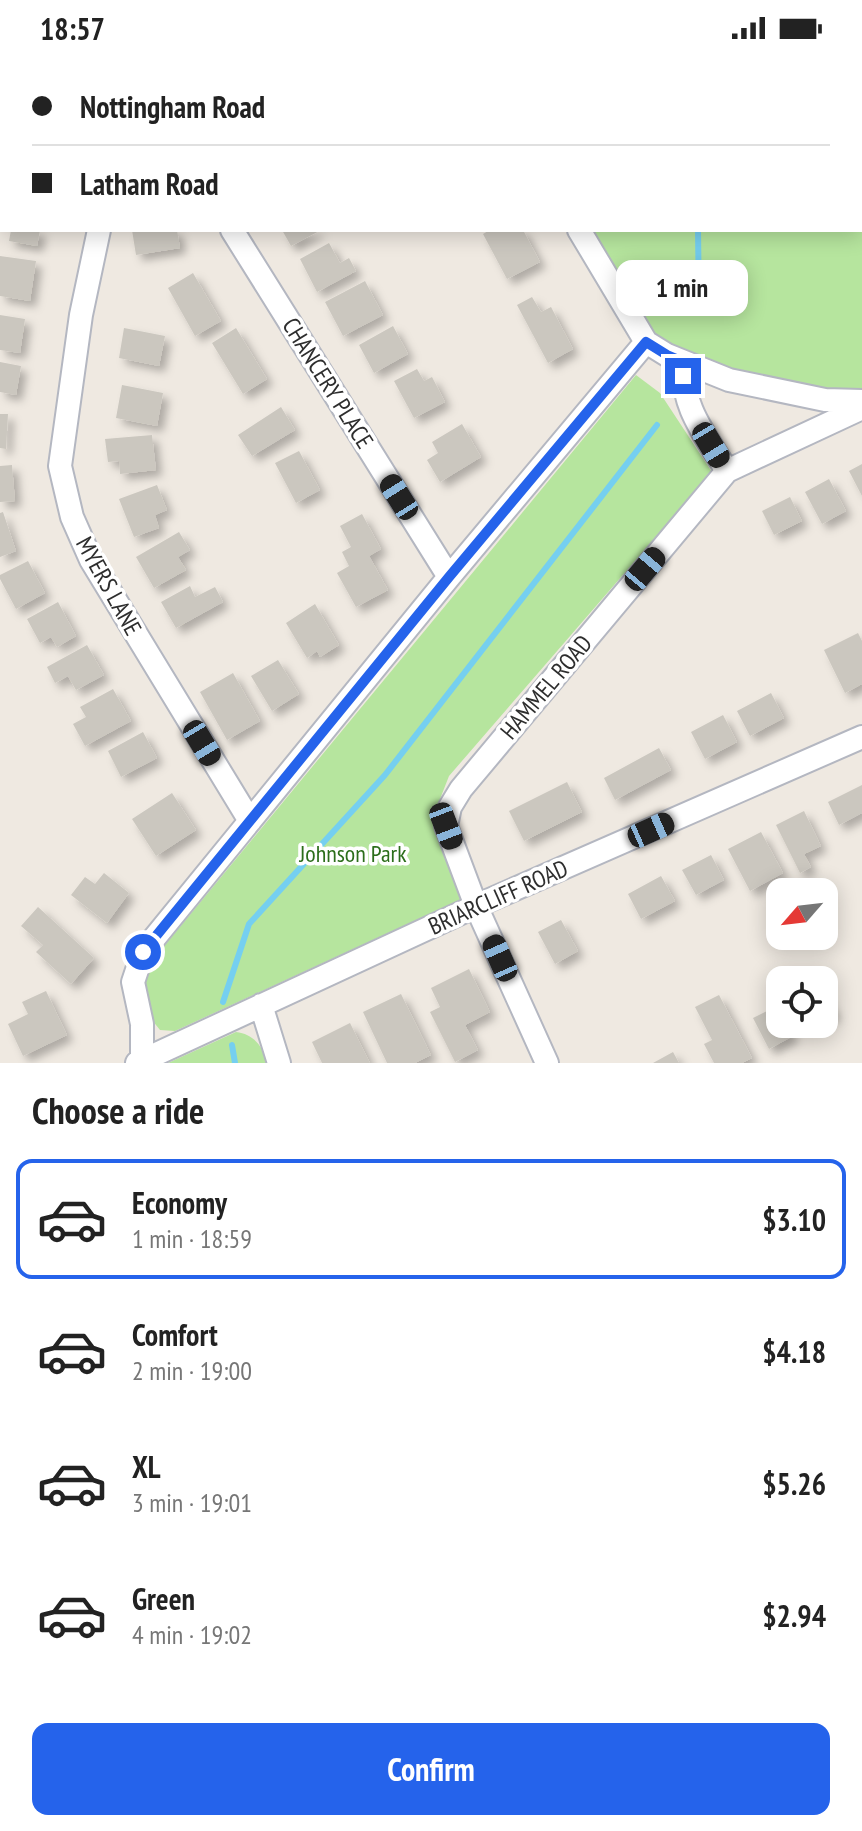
<!DOCTYPE html>
<meta charset="utf-8">
<style>
:root{--surface:#fff;--page:#f2f2f2;--text:#222;--muted:#767676;--line:#e0e0e0;--accent:#2563eb}
body{margin:0;font-family:"PT Sans Narrow",sans-serif;background:var(--page);color:var(--text);height:100vh;display:flex;flex-direction:column;font-size:30px;white-space:nowrap}
*{box-sizing:border-box;margin:0}
p{font-size:26px;color:var(--muted)}
.icon{flex:none;width:44px;height:44px;fill:none;stroke:currentColor;stroke-width:2;stroke-linecap:round;stroke-linejoin:round}
.map{position:relative;height:1007px;overflow:hidden}
.drawer{display:flex;flex-direction:column;background:var(--surface);flex:1}
.drawer>*{flex:none}
.hud{position:absolute;left:0px;top:0px;width:862px;height:176px;box-shadow:0 4px 20px #0003;display:grid;align-content:center;height:176px;padding:0 32px;background:var(--surface)}
.needle{width:52px;rotate:242deg}
.fabs{position:absolute;left:766px;top:822px;display:grid;gap:16px}
.fabs a{display:grid;place-items:center;width:72px;height:72px;border-radius:16px;background:var(--surface);box-shadow:0 4px 20px #0003;font-size:40px}
.end{position:absolute;width:36px;height:36px;margin:-18px;border:10px solid #2563eb;background:#fff;box-shadow:0 0 0 4px #fff}
.from{border-radius:50%}
.bubble{position:absolute;height:56px;border-radius:16px;background:var(--surface);box-shadow:0 4px 20px #0003;font-size:26px;font-weight:800;line-height:56px;text-align:center}
.car{position:absolute;width:24px;height:48px;margin:-24px -12px;border-radius:10px;box-shadow:0 0 6px 2px #0007;background:linear-gradient(#222 24%,#8ab4d8 0 40%,#222 0 76%,#8ab4d8 0 86%,#222 0)}
.hud b{display:flex;align-items:center;gap:28px;height:76px;font-size:30px}
.hud b+b{border-top:2px solid var(--line)}
.hud i{width:20px;height:20px;background:var(--text)}
ul{padding:0;list-style:none}
li{display:flex;align-items:center;gap:24px;height:120px;margin:0 16px 12px;padding:0 16px;border:4px solid transparent;border-radius:16px}
li div{flex:1}
li b{display:block;font-size:30px}
li em{font-style:normal;font-weight:800}
li.selected{border-color:var(--accent)}
li>.icon{width:72px;height:72px;stroke-width:1.5}
h2{padding:0 32px;font-size:36px;line-height:96px}
.button{display:flex;gap:16px;margin-top:auto;padding:16px 32px}
.button a{flex:1;height:92px;border-radius:16px;background:var(--accent);color:#fff;font-size:32px;font-weight:800;line-height:92px;text-align:center}
.status{display:flex;justify-content:space-between;align-items:center;height:56px;padding:0 40px;background:var(--surface);direction:ltr}
.status svg{height:22px;fill:currentColor}
.map>svg:first-child{display:block}
.green{fill:#b6e59e}
.lines{fill:none;stroke-linecap:round;stroke-linejoin:round}
.stream{stroke:#75cff0;stroke-width:6}
.building{fill:#cbc7bf;filter:url(#shadow)}
.street-casing{stroke:#b4b7c1;stroke-width:26}
.street{stroke:#fff;stroke-width:22}
.route{stroke:#2563eb;stroke-width:10}
.labels{text-anchor:middle;dominant-baseline:central;stroke-width:7;stroke-linejoin:round;paint-order:stroke}
.street-label{font-size:24px;fill:#2e2e2e;stroke:#fff}
.park-label{font-size:24px;fill:#2c6e1b;stroke:#fff}
</style>
<div class="status"><b>18:57</b><svg viewBox="0 0 49 12"><path d="M0 12V9h3v3zM5 12V6h3v6zM10 12V3h3v9zM15 12V0h3v12zM26 1h20v11H26zM47 4h2v5h-2z"/></svg></div>
<div class="map">
<svg width="862" height="1007" viewBox="0 0 862 1007">
<defs>
<filter id="shadow"><feDropShadow dx="6" dy="6" stdDeviation="4" flood-color="#0004"/></filter>
</defs>
<rect width="100%" height="100%" fill="#efe9e1"/>
<!-- green -->
<path class="green" d="M475,0H862V341L852,346L666,299L579,174H860V2H477Z
M636,319L660,337L712,416L449,720L433,761L462,843L175,975L160,974L148,959L145,925L155,901Z
M236,976C254,978 262,990 268,1007H168Z"/>
<g class="lines">
<!-- stream -->
<path class="stream" d="M704,0L705,2
M698,174L699,249
M223,946L249,868L385,719L657,369
M232,989L235,1007"/>
</g>
<!-- building -->
<path class="building" d="M11,174H40L37,190L9,185Z
M132,174H177L180,192L136,199Z
M282,174H321L291,190Z
M490,174H523L540,206L507,223L483,178Z
M329,187L340,207L349,202L356,215L317,236L300,203Z
M0,200L36,205L30,245L0,240Z
M193,217L221,265L195,280L168,232Z
M365,225L383,259L343,280L325,246Z
M532,241L541,256L551,251L573,293L548,307L517,249Z
M0,259L25,263L20,297L0,294Z
M393,270L408,298L374,317L359,289Z
M124,272L165,280L159,310L119,302Z
M236,272L267,323L243,338L212,287Z
M0,306L21,310L16,339L0,336Z
M417,313L424,325L432,321L445,346L414,362L394,325Z
M122,329L163,337L157,370L116,362Z
M281,351L295,374L252,400L238,379Z
M0,358H8L6,393L0,392Z
M462,368L481,401L440,426L427,404L438,397L432,386Z
M152,379L156,414L120,418L119,405L108,406L105,383Z
M299,395L320,434L296,447L275,407Z
M862,408V440L849,415Z
M12,409L15,445L0,446V410Z
M829,423L846,455L822,468L805,436Z
M157,429L167,454L155,459L159,472L134,481L119,443Z
M790,441L802,465L774,479L762,455Z
M3,456L16,495L0,501V457Z
M362,458L381,493L369,500L388,534L356,551L337,517L349,510L342,496L351,491L340,470Z
M179,476L190,494L178,501L186,514L154,532L136,501Z
M28,505L45,537L16,553L0,523V519Z
M190,530L195,541L215,531L223,546L176,572L161,546Z
M58,546L76,580L57,591L51,581L40,587L27,563Z
M315,548L339,589L320,601L317,595L307,602L286,567Z
M858,577L862,585V628L845,637L824,594Z
M87,589L104,619L76,634L68,620L55,627L47,611Z
M278,604L299,638L272,655L251,620Z
M233,617L260,665L227,684L200,636Z
M113,633L131,665L85,690L73,668L86,661L80,651Z
M771,637L784,662L750,680L737,655Z
M723,659L737,686L705,703L691,676Z
M143,676L157,702L121,721L108,695Z
M659,692L671,714L615,744L604,722Z
M567,726L582,756L524,785L509,755Z
M862,729V757L839,769L828,746Z
M172,737L196,774L156,800L132,763Z
M804,755L821,790L804,798L811,811L800,817L776,769Z
M761,776L783,817L750,835L728,793Z
M711,799L724,824L696,839L682,814Z
M104,817L129,837L107,867L71,839L85,821L95,828Z
M661,820L675,845L641,863L628,838Z
M38,851L94,902L71,928L36,896L43,889L21,870Z
M561,864L578,895L555,908L538,876Z
M469,913L490,956L465,969L478,994L455,1006L430,956L440,951L431,932Z
M46,935L67,979L23,1000L8,968L28,958L22,946Z
M401,938L431,999L415,1007H387L363,956Z
M824,938L835,958L824,964Z
M719,939L752,1002L742,1007H714L704,988L712,984L695,951Z
M777,950L780,956V968H786L793,980L769,993L753,962Z
M350,967L370,1007H322L312,986Z
M673,996L679,1007H653Z"/>
<g class="lines">
<!-- street casing -->
<g class="street-casing">
<path id="street" d="M125,0L127,2
M475,0L477,2
M99,174L81,259L60,410L72,461L91,504L250,765
M232,174L449,521
M579,174L646,286L667,299L729,324L825,344L862,345
M686,307C677,346 708,383 727,415
M261,949L279,1007
M137,1007L476,850L862,681
M142,1007V968L133,926L143,896L449,521L646,286
M547,1007L476,850L446,770L450,751L461,733L727,415L862,352"/>
</g>
<!-- street -->
<use href="#street" class="street"/>
</g>
<g class="lines">
<!-- route -->
<path class="route" d="M143,896L449,521L646,286L667,299L686,307L683,320"/>
</g>
<g class="labels">
<!-- street labels -->
<g class="street-label">
<text transform="translate(328 327) rotate(58)">CHANCERY PLACE</text>
<text transform="translate(109 530) rotate(61)">MYERS LANE</text>
<text transform="translate(546 631) rotate(-50)">HAMMEL ROAD</text>
<text transform="translate(498 841) rotate(-24)">BRIARCLIFF ROAD</text>
</g>
<!-- park labels -->
<g class="park-label">
<text x="353" y="797">Johnson Park</text>
</g>
</g>
</svg>
<div class="fabs">
<a><svg class="needle" viewBox="-14 -14 28 28"><path d="M0-13l5 13h-10z" fill="#e53935"/><path d="M0 13l5-13h-10z" fill="#767676"/></svg></a>
<a><svg class="icon" aria-label="locate" viewBox="0 0 24 24"><circle cx="12" cy="12" r="6"/><path d="M12 2v4M12 18v4M2 12h4M18 12h4"/></svg></a>
</div>
<i class="end from" style="left:143px;top:896px"></i>
<i class="end" style="left:683px;top:320px"></i>
<div class="bubble" style="left:616px;top:204px;width:132px">1 min</div>
<i class="car" style="left:711px;top:389px;rotate:149deg"></i>
<i class="car" style="left:399px;top:441px;rotate:328deg"></i>
<i class="car" style="left:645px;top:513px;rotate:40deg"></i>
<i class="car" style="left:202px;top:687px;rotate:149deg"></i>
<i class="car" style="left:446px;top:770px;rotate:159deg"></i>
<i class="car" style="left:651px;top:774px;rotate:66deg"></i>
<i class="car" style="left:500px;top:902px;rotate:336deg"></i>
<div class="hud">
<b><i class="from"></i>Nottingham Road</b>
<b><i></i>Latham Road</b>
</div>
</div>
<section class="drawer">
<h2>Choose a ride</h2>
<ul>
<li class="selected"><svg class="icon" aria-label="car" viewBox="0 0 24 24"><path d="M5 17H2v-5l4-1 3-4h7l3 4 3 1v5h-3M9 17h6M6 11h13"/><circle cx="7" cy="17" r="2"/><circle cx="17" cy="17" r="2"/></svg><div><b>Economy</b><p>1 min · 18:59</p></div><em>$3.10</em></li>
<li><svg class="icon" aria-label="car" viewBox="0 0 24 24"><path d="M5 17H2v-5l4-1 3-4h7l3 4 3 1v5h-3M9 17h6M6 11h13"/><circle cx="7" cy="17" r="2"/><circle cx="17" cy="17" r="2"/></svg><div><b>Comfort</b><p>2 min · 19:00</p></div><em>$4.18</em></li>
<li><svg class="icon" aria-label="car" viewBox="0 0 24 24"><path d="M5 17H2v-5l4-1 3-4h7l3 4 3 1v5h-3M9 17h6M6 11h13"/><circle cx="7" cy="17" r="2"/><circle cx="17" cy="17" r="2"/></svg><div><b>XL</b><p>3 min · 19:01</p></div><em>$5.26</em></li>
<li><svg class="icon" aria-label="car" viewBox="0 0 24 24"><path d="M5 17H2v-5l4-1 3-4h7l3 4 3 1v5h-3M9 17h6M6 11h13"/><circle cx="7" cy="17" r="2"/><circle cx="17" cy="17" r="2"/></svg><div><b>Green</b><p>4 min · 19:02</p></div><em>$2.94</em></li>
</ul>
<div class="button"><a>Confirm</a></div>
</section>
